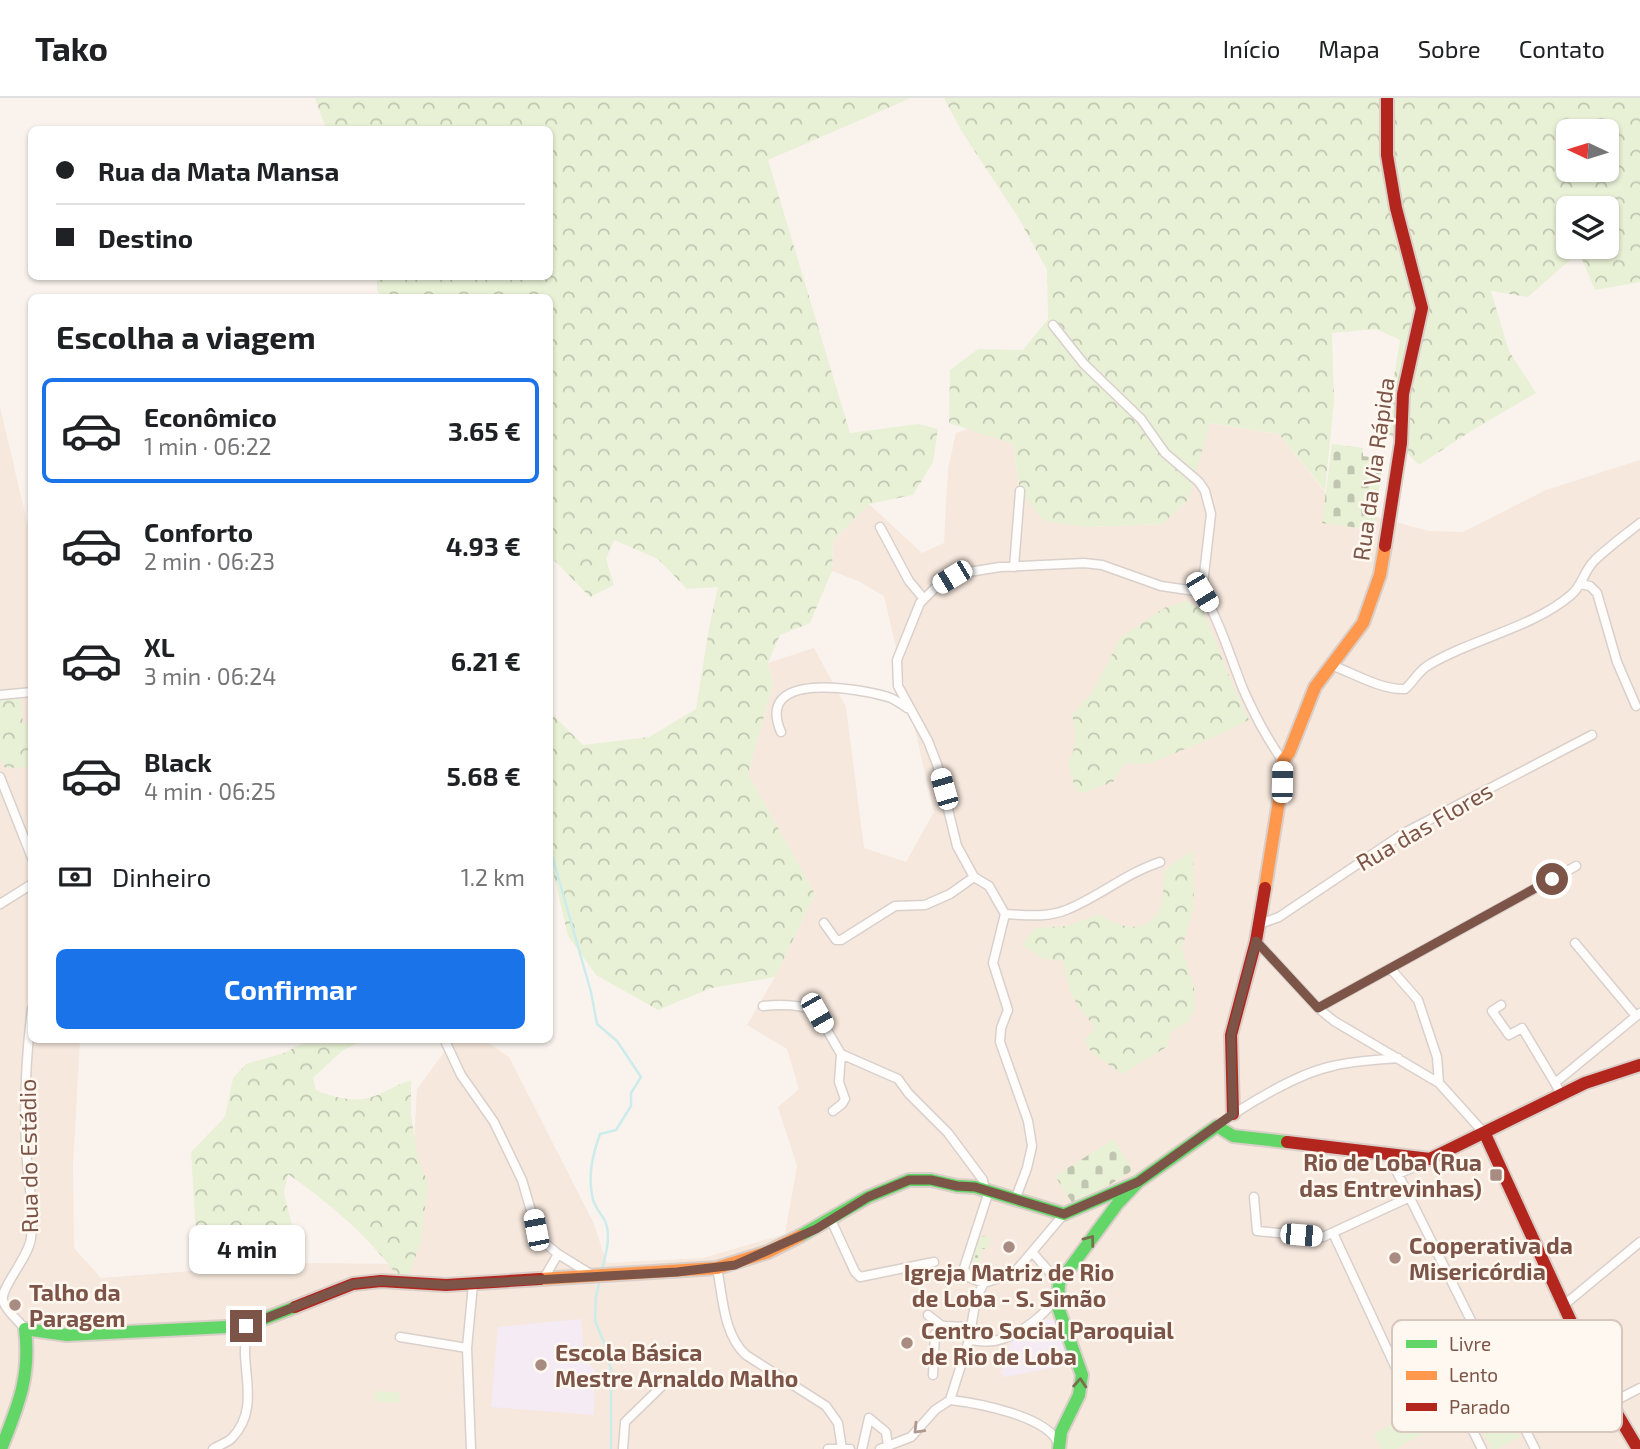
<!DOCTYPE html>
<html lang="pt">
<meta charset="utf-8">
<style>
:root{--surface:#fff;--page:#f2f2f2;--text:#202124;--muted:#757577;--line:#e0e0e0;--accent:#1a73e8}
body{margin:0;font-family:"Exo 2",sans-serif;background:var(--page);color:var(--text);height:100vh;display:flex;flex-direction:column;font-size:26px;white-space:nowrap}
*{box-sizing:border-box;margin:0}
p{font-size:23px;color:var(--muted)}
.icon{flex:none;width:38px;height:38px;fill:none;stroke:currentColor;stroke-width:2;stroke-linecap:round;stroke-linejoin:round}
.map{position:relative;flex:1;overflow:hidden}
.panel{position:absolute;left:28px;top:196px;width:525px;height:749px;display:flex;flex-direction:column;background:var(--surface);border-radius:10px;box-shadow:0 2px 5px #0004}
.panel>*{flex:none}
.hud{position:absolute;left:28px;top:28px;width:525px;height:154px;border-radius:10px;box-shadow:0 2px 5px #0004;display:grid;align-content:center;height:154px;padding:0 28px;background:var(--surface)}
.needle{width:46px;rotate:274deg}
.tools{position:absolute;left:1556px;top:21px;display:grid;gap:14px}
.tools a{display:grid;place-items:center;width:63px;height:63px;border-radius:10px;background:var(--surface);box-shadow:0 2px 5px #0004;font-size:35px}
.end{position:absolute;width:32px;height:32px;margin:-16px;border:9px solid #7c5548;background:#fff;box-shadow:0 0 0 4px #fff}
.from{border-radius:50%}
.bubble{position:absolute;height:49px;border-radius:10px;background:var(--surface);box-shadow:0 2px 5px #0004;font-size:23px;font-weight:700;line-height:49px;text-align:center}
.car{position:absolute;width:21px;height:42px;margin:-21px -10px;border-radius:9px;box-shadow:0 0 5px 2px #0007;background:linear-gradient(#fff 24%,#345 0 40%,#fff 0 76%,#345 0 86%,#fff 0)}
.hud b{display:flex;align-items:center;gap:24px;height:66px;font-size:26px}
.hud b+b{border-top:2px solid var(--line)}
.hud i{width:18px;height:18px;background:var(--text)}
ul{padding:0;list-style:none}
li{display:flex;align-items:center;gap:21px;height:105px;margin:0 14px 10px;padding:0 14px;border:4px solid transparent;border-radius:10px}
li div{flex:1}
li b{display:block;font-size:26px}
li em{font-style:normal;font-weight:700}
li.selected{border-color:var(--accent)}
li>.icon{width:63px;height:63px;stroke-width:1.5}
h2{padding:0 28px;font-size:32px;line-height:84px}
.pay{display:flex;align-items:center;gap:18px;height:77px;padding:0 28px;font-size:26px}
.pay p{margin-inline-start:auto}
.primary-button{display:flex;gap:14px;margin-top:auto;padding:14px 28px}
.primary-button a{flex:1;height:80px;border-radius:10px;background:var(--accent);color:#fff;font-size:28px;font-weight:700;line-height:80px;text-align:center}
header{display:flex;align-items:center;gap:42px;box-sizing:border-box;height:98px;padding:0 35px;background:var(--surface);border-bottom:2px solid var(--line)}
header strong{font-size:33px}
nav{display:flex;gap:38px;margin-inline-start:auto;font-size:24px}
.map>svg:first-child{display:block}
.residential{fill:#f6e8dd}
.education{fill:#f4ebf5}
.grass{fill:url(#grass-dots)}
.forest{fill:url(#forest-crowns);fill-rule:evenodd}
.cemetery{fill:url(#cemetery-stones)}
.green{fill:#e8f1d6}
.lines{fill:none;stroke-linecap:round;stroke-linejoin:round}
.stream{stroke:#ccecec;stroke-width:2.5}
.street-casing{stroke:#d9d0cb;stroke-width:11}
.fast-casing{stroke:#dacec8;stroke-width:16}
.slow-casing{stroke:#dacec8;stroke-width:16}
.jam-casing{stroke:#dacec8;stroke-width:16}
.street{stroke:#fefdfc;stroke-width:8}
.fast{stroke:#63d668;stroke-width:12}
.slow{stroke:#ff974d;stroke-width:12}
.jam{stroke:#b3261e;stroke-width:12}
.oneway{stroke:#776f4e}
.oneway2{stroke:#b09890}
.route{stroke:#7c5548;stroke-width:9}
.poi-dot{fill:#a88c82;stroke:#fff8f0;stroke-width:2.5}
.labels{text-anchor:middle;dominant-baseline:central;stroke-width:5;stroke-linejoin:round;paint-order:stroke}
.street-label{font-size:23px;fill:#7c5548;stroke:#fff8f0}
.poi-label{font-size:23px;font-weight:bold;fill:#7c5548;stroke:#fff8f0;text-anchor:start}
.key{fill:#fff8f0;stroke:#d8c7be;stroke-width:2}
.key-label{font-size:19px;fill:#7c5548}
</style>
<header>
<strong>Tako</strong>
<nav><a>Início</a><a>Mapa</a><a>Sobre</a><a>Contato</a></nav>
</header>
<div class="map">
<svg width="1640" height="1351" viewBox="0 0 1640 1351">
<defs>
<pattern id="grass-dots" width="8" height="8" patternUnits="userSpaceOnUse" patternTransform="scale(1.75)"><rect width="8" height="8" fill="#e8f1d6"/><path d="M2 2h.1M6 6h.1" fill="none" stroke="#c1c6b0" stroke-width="1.8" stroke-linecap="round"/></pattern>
<pattern id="forest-crowns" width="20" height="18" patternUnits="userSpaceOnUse" patternTransform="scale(1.75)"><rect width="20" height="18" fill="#e8f1d6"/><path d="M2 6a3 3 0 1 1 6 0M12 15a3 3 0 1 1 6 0" fill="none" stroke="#c1c6b0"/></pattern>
<pattern id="cemetery-stones" width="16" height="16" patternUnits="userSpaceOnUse" patternTransform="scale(1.75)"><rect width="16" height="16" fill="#e8f1d6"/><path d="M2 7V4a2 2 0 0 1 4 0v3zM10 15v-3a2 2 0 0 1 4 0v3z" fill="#c1c6b0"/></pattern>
</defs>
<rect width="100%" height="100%" fill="#faf3ed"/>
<!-- residential -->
<path class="residential" d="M0,309L32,445V942H80L73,1067L74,1150L101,1180L295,1165L407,1166L417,991L453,942H484L509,959L593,1124L607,1165L703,1160L785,1136L797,1068L778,1009L799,991L787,951L747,927L775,879L815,796L748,676L773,586L768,565L814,550L846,609L864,750L906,764L934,714L884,498L858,483L832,473L833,443L869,406L922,455L944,445L948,371L956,335L968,331L1013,346L1020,393L1088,429L1162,426L1188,402L1209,325L1279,336L1336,408L1429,433L1463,434L1546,392L1640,362V1351H0Z"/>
<!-- education -->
<path class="education" d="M1042,1219L1056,1223L1074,1266L1004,1279L1001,1275L1013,1238Z
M581,1221L584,1261L595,1272L594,1317L491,1309L498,1229Z"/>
<!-- grass -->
<path class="grass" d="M976,1138L990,1139L988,1151H981L979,1173L968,1172L967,1165Z"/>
<!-- forest -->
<path class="forest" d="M315,0H911L768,62L850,335L918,326L938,331L933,364L913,397L869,406L833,443L832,473L810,525L780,537L768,565L773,586L748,676L815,796L775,879L711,890L658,912L596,877L568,838L550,761V614L583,647L649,639L696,611L709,530L718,489L687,491L658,461L614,442L606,461L614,487L590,499L550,458V200H384L377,193V179L550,178V32L326,31Z
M944,0H1640V184L1595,192L1579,154L1528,199L1491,193L1509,253L1536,295L1476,330L1419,367L1385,332L1400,242L1376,231L1332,235L1334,303L1325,393L1279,336L1210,325L1188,402L1162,426L1088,429L1044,423L1020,393L1013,346L949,325L950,272L978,251L1023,252L1048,221L1047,172L1018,119L962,34ZM1568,33H1606V72H1568ZM1568,110H1606V149H1568Z
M1186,503L1203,512L1231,583L1249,622L1208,642L1148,666L1125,665L1113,684L1082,695L1075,691L1068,665C1077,647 1077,636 1072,617L1093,593L1121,539L1164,510Z
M20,599L23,625L31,626V669L5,670L0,660V601Z
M1193,752L1194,808L1182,850L1194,890L1195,910L1188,924L1171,933L1168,948L1122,976L1091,954L1085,942L1095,929C1072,903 1070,896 1063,863L1044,861L1022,847L1035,830L1066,828L1100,816C1116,830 1148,837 1159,812C1164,802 1163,784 1165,772Z
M309,942H363L342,953L313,980L316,992C336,1000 353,1005 375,998C387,993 398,986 411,982V1016L418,1062L428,1085L421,1143L409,1177L396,1176C366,1136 329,1105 288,1076L284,1095L294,1136L297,1159L287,1176H260L238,1164L198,1168L191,1054L225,1019L233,980L246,966L284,955Z"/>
<!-- cemetery -->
<path class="cemetery" d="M1332,346L1363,350V358L1383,361L1374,432L1322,425Z
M1114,1041L1133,1072L1075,1109L1055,1078Z"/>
<!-- green -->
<path class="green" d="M1490,1283L1520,1339L1497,1351H1492L1464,1296Z
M375,1293L400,1295L399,1305L374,1303Z
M1414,1313L1426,1334L1395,1351H1382L1374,1336Z"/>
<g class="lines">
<!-- stream -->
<path class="stream" d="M551,754L591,894L597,926L617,943L641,979L631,995V1008L616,1032L600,1036C593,1056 588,1075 592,1097C593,1107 599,1113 604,1121C612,1135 606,1156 602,1171
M599,1186L596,1199L595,1223L606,1249L611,1272V1351"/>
<!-- street casing -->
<g class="street-casing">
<path id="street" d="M1053,227L1084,266L1141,321L1165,355L1199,384L1205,393L1211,416L1202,494
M880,429L909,483L924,501
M1014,469L1020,393
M1581,486L1590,488L1597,495L1617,564L1636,608
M1202,494C1220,524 1230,558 1243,591C1254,616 1267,641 1283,663
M1331,567C1353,575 1381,592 1405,591C1413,584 1418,574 1427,568C1470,541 1531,531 1571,497C1582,488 1584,473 1594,463C1608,449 1625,437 1640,425
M0,597L32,594
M781,634C754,572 858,590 888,599C895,601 901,606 907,610
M0,679L32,760
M0,806L32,786
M1005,816C1025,817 1047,820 1066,812C1099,799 1124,776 1160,764
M824,825L836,842H841L895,808L925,807L950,796L974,779
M1260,826L1279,819L1404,735L1592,637
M1256,843L1318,910L1334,923L1439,985L1485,1036
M1575,845L1636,918
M1390,870L1418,902L1437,959L1439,985
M1501,907L1492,913L1509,937L1522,930L1555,985
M763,908C779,906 805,906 817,915L841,956L898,981L909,996L948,1035L983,1082L985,1092
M1318,910L1576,768
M446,945L461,977L494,1024L522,1082L539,1140L558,1156L592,1177
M1561,996L1555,985L1640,915
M833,1013L842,1006L845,1001L839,984L841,956
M1217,1028C1245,1007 1298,975 1333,968C1353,963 1376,962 1398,960
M1388,1056L1535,1351
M1398,1076L1427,1063
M989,1093L964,1170L968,1179L984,1185L1014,1175L1064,1116
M1254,1099L1257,1133L1323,1139L1410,1099
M1015,1102L1027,1070L1032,1048L1028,1023L1000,944L1001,930L1008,912L993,865L1005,816L989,788L974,779L957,748L937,666L928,643L898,588L897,562L920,505L938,487L952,479L969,474L1000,469L1084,465L1102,467L1161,488L1202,494
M831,1122L855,1174L860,1179L934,1164
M1333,1135L1408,1296L1490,1260
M1033,1155L1059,1185
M717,1170C723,1199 723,1236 746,1257L826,1308L838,1325L842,1351
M543,1182L558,1156
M1564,1207L1640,1144
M928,1217L942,1228L971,1229
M25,1231C19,1223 5,1212 3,1202C0,1190 29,1159 31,1140C35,1109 27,1080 26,1049C24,1003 26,957 32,911
M400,1239L467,1250
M969,1242C980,1243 991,1245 1002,1241C1023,1234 1047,1216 1057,1197
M933,1277L935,1236L944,1228
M1446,1279L1482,1351
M950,1302C977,1305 1047,1318 1058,1345
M1611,1305L1640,1290
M213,1351C219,1347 227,1345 232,1340C256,1315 246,1285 245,1256C245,1246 246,1237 246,1228
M471,1351L467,1250L473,1186
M623,1351L625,1324L661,1289
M828,1351H850
M862,1351L869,1320L886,1334L888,1348
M880,1351L911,1339L935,1312L950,1302L969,1242L976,1200L984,1185"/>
</g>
<!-- fast casing -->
<g class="fast-casing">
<path id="fast" d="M800,1138L868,1099L909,1082H931L957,1088L975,1089L1064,1116L1138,1084
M1,1351C18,1308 31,1278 25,1231L67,1237L246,1228L295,1209
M1059,1351L1061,1334L1079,1297L1082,1277L1058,1209L1059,1185L1118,1105L1138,1084L1217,1028L1233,1038L1287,1044"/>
</g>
<!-- slow casing -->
<g class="slow-casing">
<path id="slow" d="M1265,790L1282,684L1283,663L1289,655L1315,589L1363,525L1380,477L1385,448
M540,1181L717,1170L768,1154L800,1138"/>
</g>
<!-- jam casing -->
<g class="jam-casing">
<path id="jam" d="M1385,448L1401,345L1403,296L1422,210L1396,110L1387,57V0
M1233,1016L1231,937L1256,843L1265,790
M1485,1036L1600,1287L1638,1351
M1287,1044L1430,1061L1585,985L1640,967
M295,1209L353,1186L381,1183L446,1187L540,1181"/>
</g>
<!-- street -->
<use href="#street" class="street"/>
<!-- fast -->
<use href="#fast" class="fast"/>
<!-- slow -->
<use href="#slow" class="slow"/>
<!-- jam -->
<use href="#jam" class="jam"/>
</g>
<!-- one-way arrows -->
<defs><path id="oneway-chevron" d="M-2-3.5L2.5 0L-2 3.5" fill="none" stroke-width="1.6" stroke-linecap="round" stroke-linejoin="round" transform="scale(1.75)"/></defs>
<g class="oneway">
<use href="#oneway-chevron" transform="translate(1090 1142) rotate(-53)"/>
<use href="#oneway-chevron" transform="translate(1080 1285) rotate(-86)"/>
</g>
<use class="oneway2" href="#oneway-chevron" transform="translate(918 1331) rotate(134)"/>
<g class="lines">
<!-- route -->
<path class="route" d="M246,1228L353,1186L381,1183L446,1187L677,1174L735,1167L816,1131L868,1099L909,1082H931L957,1088L975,1089L1064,1116L1138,1084L1233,1016L1231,937L1256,843L1318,910L1552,781"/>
</g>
<!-- markers -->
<g class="poi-dot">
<rect x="1489" y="1070" width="14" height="14" rx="3.5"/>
<circle cx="1009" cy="1149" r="7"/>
<circle cx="1395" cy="1160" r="7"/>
<circle cx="15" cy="1207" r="7"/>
<circle cx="907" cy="1245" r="7"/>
<circle cx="541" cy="1267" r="7"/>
</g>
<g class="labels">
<!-- street labels -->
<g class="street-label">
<text transform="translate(1373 371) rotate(-82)">Rua da Via Rápida</text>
<text transform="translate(1424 728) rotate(-30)">Rua das Flores</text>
<text transform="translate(28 1058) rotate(-91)">Rua do Estádio</text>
</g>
<!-- poi labels -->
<g class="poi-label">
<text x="1482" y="1064" text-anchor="end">Rio de Loba (Rua<tspan x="1482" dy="26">das Entrevinhas)</tspan></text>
<text x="1409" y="1147">Cooperativa da<tspan x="1409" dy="26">Misericórdia</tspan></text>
<text x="1009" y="1174" text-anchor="middle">Igreja Matriz de Rio<tspan x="1009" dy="26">de Loba - S. Simão</tspan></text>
<text x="29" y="1194">Talho da<tspan x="29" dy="26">Paragem</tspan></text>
<text x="921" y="1232">Centro Social Paroquial<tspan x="921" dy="26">de Rio de Loba</tspan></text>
<text x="555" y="1254">Escola Básica<tspan x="555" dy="26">Mestre Arnaldo Malho</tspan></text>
</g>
</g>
<!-- legend -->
<rect x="1392" y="1222" width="230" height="112" rx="10" class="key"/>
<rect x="1406" y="1242" width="31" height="8" fill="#63d668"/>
<rect x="1406" y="1273" width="31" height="9" fill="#ff974d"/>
<rect x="1406" y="1305" width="31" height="8" fill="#b3261e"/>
<g class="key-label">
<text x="1449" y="1253">Livre</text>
<text x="1449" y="1284">Lento</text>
<text x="1449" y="1316">Parado</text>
</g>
</svg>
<div class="tools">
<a><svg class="needle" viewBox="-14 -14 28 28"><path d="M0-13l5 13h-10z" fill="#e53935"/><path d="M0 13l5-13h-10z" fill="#757577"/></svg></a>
<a><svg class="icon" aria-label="layers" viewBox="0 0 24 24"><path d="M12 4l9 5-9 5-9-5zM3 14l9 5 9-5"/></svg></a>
</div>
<i class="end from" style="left:1552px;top:781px"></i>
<i class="end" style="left:246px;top:1228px"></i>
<div class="bubble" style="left:189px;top:1127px;width:116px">4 min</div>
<i class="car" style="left:952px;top:479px;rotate:239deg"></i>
<i class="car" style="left:1202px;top:494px;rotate:149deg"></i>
<i class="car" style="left:1282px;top:684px;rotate:1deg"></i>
<i class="car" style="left:944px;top:691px;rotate:344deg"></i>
<i class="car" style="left:817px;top:915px;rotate:150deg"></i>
<i class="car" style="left:536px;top:1132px;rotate:349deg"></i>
<i class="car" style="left:1301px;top:1137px;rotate:95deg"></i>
<div class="hud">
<b><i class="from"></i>Rua da Mata Mansa</b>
<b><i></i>Destino</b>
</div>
<section class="panel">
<h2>Escolha a viagem</h2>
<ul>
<li class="selected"><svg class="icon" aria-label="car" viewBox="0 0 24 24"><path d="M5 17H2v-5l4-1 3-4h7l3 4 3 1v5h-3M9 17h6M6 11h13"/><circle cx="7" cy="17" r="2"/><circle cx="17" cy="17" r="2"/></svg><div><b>Econômico</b><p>1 min · 06:22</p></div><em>3.65 €</em></li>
<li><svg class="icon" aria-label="car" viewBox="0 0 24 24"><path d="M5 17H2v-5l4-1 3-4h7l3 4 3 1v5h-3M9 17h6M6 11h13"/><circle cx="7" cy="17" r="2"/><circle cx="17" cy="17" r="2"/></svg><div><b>Conforto</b><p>2 min · 06:23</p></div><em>4.93 €</em></li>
<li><svg class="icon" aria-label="car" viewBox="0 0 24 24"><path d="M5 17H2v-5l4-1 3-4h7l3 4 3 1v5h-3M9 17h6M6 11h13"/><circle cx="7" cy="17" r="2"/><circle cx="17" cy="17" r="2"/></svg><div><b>XL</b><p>3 min · 06:24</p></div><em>6.21 €</em></li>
<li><svg class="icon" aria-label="car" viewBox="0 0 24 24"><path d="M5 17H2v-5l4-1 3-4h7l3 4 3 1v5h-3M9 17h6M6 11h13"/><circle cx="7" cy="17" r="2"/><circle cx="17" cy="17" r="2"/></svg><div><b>Black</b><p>4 min · 06:25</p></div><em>5.68 €</em></li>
</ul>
<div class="pay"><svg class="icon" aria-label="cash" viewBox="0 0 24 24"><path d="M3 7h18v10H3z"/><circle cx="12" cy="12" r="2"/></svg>Dinheiro<p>1.2 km</p></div>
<div class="primary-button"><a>Confirmar</a></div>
</section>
</div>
